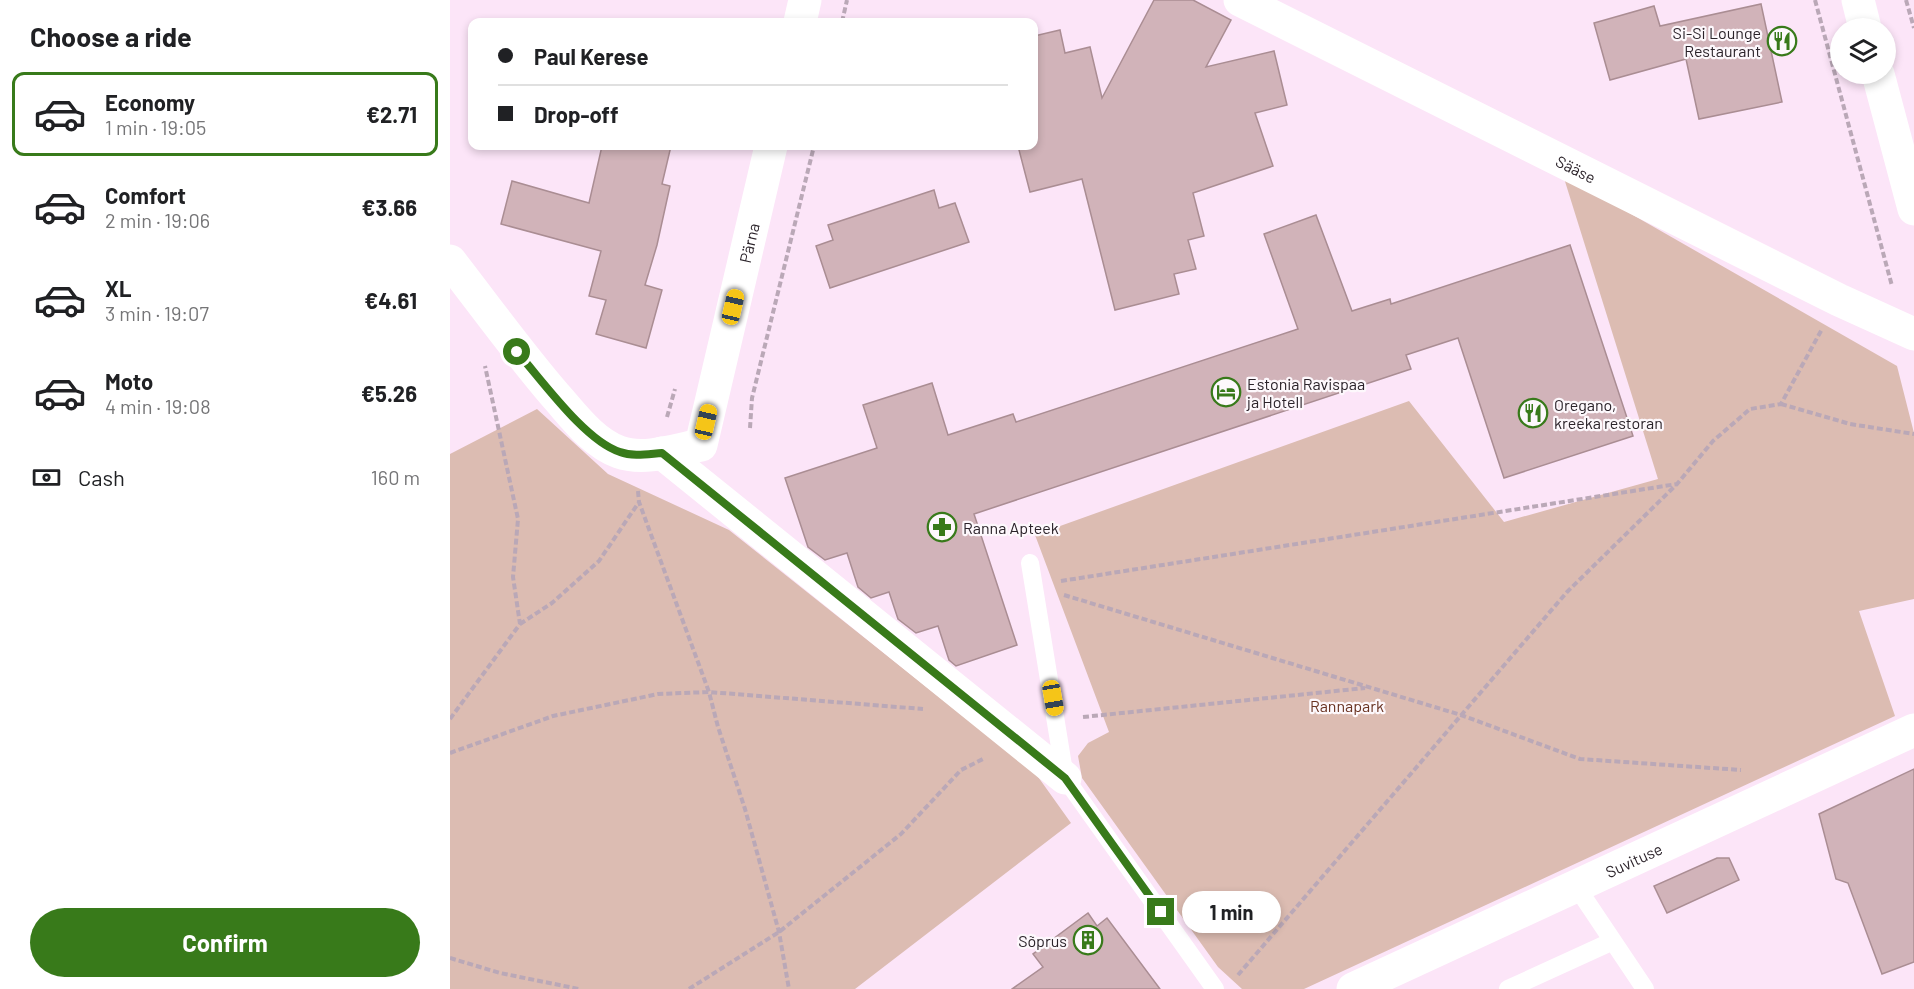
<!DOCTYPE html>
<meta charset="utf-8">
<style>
:root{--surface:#fff;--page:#f6f6f6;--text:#202124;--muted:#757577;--line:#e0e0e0;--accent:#387a1a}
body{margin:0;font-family:Barlow,sans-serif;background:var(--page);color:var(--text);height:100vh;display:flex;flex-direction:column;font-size:22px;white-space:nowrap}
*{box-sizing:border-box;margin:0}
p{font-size:20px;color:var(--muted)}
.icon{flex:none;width:33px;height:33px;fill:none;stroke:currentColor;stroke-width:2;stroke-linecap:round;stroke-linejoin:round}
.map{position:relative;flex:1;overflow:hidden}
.panel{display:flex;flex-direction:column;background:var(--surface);width:450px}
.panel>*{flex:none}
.top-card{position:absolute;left:18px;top:18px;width:570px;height:132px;border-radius:12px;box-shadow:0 3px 9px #0003;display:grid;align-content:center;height:132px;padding:0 30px;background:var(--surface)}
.tools{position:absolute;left:1380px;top:18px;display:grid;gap:12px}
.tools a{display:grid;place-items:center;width:66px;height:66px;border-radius:50%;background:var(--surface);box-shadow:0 3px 9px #0003;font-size:30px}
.end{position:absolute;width:27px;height:27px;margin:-14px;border:8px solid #387a1a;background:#fff;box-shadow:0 0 0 3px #fff}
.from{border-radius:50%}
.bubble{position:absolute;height:42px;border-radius:21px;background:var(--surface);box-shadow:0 3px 9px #0003;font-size:20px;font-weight:700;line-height:42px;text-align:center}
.car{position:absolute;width:18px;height:36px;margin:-18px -9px;border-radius:8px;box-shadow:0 0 4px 2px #0007;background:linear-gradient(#f5c518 24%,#345 0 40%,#f5c518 0 76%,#345 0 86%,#f5c518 0)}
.top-card b{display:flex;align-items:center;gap:21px;height:57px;font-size:22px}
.top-card b+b{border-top:2px solid var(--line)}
.top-card i{width:15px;height:15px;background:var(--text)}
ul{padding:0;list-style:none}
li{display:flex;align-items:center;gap:18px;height:84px;margin:0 12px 9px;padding:0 18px;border:3px solid transparent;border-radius:12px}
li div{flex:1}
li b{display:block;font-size:22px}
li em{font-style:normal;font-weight:700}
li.on{border-color:var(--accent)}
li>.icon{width:54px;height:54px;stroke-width:1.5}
h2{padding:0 30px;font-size:27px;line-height:72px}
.pay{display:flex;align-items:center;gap:15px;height:66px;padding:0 30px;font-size:22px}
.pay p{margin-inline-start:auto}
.action{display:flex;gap:12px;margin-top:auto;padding:12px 30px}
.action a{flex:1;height:69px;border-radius:36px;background:var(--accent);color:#fff;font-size:24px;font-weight:700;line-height:69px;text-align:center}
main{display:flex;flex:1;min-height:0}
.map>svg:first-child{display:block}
.green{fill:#dcbcb2}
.building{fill:#d1b3b9;stroke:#aa8d93;stroke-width:1.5}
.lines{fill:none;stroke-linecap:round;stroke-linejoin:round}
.path{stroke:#baa8b7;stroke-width:4;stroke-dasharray:6 3;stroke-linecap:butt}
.lane{stroke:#fff;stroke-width:18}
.street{stroke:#fff;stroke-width:33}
.route{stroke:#387a1a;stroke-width:8}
.labels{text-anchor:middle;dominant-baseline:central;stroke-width:4.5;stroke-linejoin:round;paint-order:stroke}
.poi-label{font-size:16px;fill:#2b232a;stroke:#fdf8fc;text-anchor:start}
.street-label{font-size:16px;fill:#2b232a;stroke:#fdf8fc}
.park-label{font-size:16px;fill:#693322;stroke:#fdf8fc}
</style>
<main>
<section class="panel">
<h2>Choose a ride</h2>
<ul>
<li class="on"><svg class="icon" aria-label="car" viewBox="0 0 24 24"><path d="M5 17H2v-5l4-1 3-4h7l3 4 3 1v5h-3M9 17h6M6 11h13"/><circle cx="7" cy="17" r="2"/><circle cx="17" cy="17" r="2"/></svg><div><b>Economy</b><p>1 min · 19:05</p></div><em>€2.71</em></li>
<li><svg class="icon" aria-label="car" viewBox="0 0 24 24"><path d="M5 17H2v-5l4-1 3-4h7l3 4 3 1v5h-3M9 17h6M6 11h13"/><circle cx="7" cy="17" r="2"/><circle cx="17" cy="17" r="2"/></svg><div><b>Comfort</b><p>2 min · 19:06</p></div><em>€3.66</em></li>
<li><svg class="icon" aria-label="car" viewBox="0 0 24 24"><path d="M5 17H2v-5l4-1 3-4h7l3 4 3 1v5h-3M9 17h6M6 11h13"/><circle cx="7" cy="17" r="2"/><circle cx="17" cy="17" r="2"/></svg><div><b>XL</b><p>3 min · 19:07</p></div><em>€4.61</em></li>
<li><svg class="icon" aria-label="car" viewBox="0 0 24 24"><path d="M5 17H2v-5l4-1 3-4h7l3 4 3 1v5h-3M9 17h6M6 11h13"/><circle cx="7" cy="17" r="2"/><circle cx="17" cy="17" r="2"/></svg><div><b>Moto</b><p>4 min · 19:08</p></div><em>€5.26</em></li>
</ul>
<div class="pay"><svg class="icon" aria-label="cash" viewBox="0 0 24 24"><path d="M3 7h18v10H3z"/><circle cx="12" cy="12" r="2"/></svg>Cash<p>160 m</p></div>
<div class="action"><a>Confirm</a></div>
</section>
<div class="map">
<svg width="1464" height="989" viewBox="0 0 1464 989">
<rect width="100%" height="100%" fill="#fce5f8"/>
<!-- green -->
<path class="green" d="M1113,175L1447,366L1464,433V599L1409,611L1445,716L854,989H792L768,967L632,778L628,756L638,743L659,732L585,535L959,401L1054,522L1208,479Z
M87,409L158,474L279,530L586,774L621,823L405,989H0V454Z"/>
<!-- building -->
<path class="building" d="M704,0H743L781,20L756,67L824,51L837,105L805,113L823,166L743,193L754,236L738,240L746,269L724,274L729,294L665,310L632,179L580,192L568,146H584V36L610,30L615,53L640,47L652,98Z
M1311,4L1332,102L1249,119L1236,59L1160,80L1144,23L1204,6L1210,26Z
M152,146H221L212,184L220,186L207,245L195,285L212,290L196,348L146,334L156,300L139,296L151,251L51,224L62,181L139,203Z
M484,190L489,208L505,203L519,242L380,288L366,246L383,240L378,225Z
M866,215L902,311L940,299L941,304L1120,245L1183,436L1054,478L1008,338L956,355L961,369L524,514L567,645L506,666L499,660L488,626L466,633L448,619L439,592L421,598L408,587L397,553L375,560L358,547L335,478L427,448L413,405L482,383L498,435L563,414L566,422L848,329L814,234Z
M1464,769V962L1432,974L1398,883L1386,879L1369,814Z
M1267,858H1279L1289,880L1217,913L1204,886Z
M638,913L647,926L657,918L710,989H562L593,967L583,954Z"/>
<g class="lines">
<!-- path -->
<path class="path" d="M1365,0L1442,286
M1456,0L1464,28
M392,22L397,0
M1331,404L1400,424L1464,434
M217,417L225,389
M300,428L302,398L364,146
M188,491L189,502L259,692L268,727L295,809L329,932L339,989
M611,581L1227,484
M614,595L1011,715L1130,759L1291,770
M70,624L102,603L149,561L189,502
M633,717L915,688
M0,719L70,624L63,577L68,519L35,366
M0,753L103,716L208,694L259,692L473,709
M0,958L50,973L129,989
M788,975L1117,592L1227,484L1263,441L1300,409L1331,404L1372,329
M239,989L329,932L451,834L511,770L535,758"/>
<!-- lane -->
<path class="lane" d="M580,563L615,778L765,989
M1126,886L1195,989
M1058,989L1163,941"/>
<!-- street -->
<g class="street">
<path id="s1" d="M790,0L1389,300L1464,334"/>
<path d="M1408,0L1415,28"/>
<path d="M350,22L355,0"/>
<path d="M1428,74L1464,209"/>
<path id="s2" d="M0,261C35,306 68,352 105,395C123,415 142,442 169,452C194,461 226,450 251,445L321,146"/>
<path d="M212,453L615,778"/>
<path id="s3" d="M903,989L1464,730"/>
</g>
</g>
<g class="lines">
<!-- route -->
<path class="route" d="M67,352C92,380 135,441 170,452C183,457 198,454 212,453L615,778L711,912"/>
</g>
<!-- icons -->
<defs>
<g id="restaurant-ring" transform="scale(1.5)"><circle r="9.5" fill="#fdf8fc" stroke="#387a1a" stroke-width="1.5"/><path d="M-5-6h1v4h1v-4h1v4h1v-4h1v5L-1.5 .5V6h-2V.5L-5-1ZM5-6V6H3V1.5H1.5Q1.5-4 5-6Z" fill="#387a1a"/></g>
<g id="hotel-ring" transform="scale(1.5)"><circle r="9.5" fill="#fdf8fc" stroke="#387a1a" stroke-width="1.5"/><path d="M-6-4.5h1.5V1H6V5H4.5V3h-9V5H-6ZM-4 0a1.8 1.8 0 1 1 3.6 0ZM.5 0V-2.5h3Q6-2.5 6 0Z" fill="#387a1a"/></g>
<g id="pharmacy-ring" transform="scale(1.5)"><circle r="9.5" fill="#fdf8fc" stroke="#387a1a" stroke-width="1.5"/><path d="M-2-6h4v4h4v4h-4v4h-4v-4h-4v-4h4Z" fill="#387a1a"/></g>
<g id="building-ring" transform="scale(1.5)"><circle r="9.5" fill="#fdf8fc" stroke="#387a1a" stroke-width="1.5"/><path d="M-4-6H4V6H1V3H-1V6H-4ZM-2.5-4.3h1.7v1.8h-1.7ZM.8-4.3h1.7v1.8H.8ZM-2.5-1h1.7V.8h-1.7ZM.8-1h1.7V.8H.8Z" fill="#387a1a"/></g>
</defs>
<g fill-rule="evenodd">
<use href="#restaurant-ring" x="1332" y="41"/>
<use href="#hotel-ring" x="776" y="392"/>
<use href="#restaurant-ring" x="1083" y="413"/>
<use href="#pharmacy-ring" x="492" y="527"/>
<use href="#building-ring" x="638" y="940"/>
</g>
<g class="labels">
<!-- poi labels -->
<g class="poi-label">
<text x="1311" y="32" text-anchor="end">Si-Si Lounge<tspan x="1311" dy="18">Restaurant</tspan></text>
<text x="797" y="383">Estonia Ravispaa<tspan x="797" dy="18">ja Hotell</tspan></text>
<text x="1104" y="404">Oregano,<tspan x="1104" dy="18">kreeka restoran</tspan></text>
<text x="513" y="527">Ranna Apteek</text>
<text x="617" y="940" text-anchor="end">Sõprus</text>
</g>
<!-- street labels -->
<g class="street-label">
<text stroke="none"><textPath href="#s1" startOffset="376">Sääse</textPath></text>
<text stroke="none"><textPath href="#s2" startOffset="548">Pärna</textPath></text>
<text stroke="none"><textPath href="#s3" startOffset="309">Suvituse</textPath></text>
</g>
<!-- park labels -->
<g class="park-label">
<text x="897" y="705">Rannapark</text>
</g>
</g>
</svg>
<div class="tools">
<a><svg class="icon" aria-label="layers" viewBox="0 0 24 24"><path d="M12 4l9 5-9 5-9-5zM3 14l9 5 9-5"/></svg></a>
</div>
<i class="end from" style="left:67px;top:352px"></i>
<i class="end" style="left:711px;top:912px"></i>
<div class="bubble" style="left:732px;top:891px;width:99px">1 min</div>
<i class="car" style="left:283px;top:307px;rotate:13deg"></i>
<i class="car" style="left:256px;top:422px;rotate:13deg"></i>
<i class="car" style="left:603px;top:698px;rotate:170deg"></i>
<div class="top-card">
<b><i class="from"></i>Paul Kerese</b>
<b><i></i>Drop-off</b>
</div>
</div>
</main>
